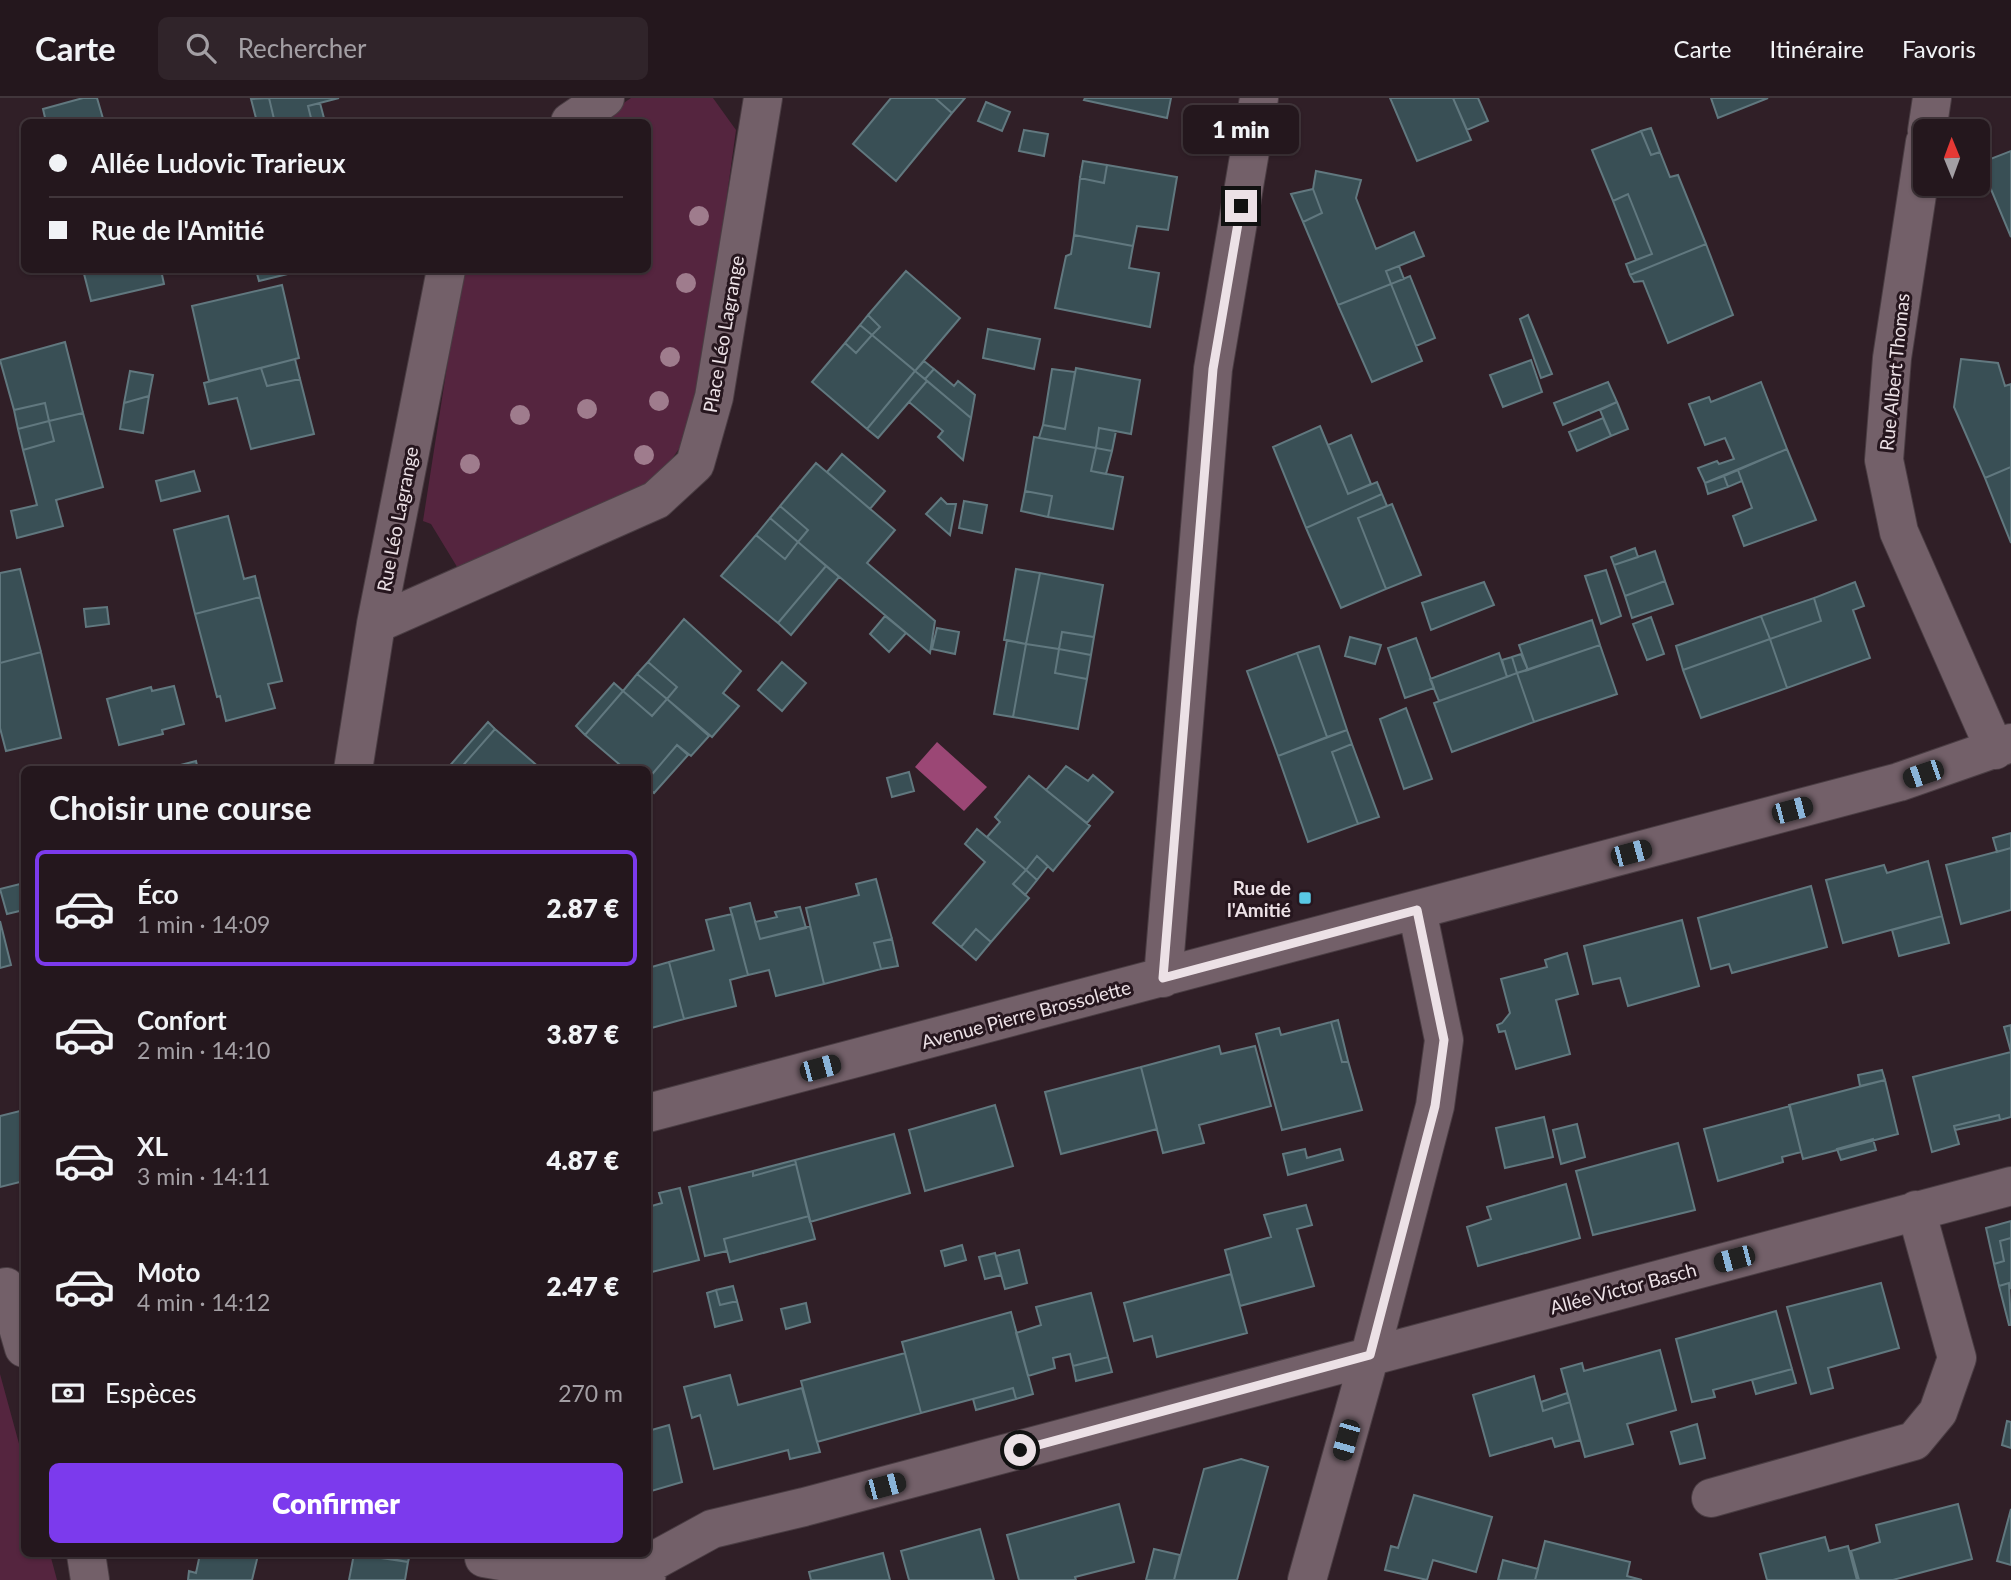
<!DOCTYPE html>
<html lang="fr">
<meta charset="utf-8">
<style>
:root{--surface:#24171d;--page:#30242a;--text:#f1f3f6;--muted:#a39fa4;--line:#41363b;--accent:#7c3aed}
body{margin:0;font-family:Lato,sans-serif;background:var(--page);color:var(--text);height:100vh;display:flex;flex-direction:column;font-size:26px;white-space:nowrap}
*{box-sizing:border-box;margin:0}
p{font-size:23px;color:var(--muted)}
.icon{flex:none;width:38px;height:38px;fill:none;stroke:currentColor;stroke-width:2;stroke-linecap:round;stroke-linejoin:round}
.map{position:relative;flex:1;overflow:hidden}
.sheet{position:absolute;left:21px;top:668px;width:630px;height:791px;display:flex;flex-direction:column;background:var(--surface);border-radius:10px;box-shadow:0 2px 5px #0004,0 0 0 2px var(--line)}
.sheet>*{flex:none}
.hud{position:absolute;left:21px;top:21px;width:630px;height:154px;border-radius:10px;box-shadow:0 2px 5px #0004,0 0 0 2px var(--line);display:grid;align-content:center;height:154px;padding:0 28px;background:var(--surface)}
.needle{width:46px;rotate:359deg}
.tools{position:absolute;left:1913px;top:21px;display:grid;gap:14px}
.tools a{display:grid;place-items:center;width:77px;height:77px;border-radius:10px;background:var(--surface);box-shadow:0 2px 5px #0004,0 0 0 2px var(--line);font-size:35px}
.end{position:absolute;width:32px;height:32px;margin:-16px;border:9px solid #ece1e6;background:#111;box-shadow:0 0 0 4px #111}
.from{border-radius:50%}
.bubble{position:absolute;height:49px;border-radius:10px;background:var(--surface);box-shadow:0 2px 5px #0004,0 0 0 2px var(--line);font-size:23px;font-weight:800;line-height:49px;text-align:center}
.car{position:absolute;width:21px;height:42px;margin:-21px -10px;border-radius:9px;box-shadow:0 0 5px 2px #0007;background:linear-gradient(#222 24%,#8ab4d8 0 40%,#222 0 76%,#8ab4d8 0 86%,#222 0)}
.hud b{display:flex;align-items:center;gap:24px;height:66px;font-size:26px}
.hud b+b{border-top:2px solid var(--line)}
.hud i{width:18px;height:18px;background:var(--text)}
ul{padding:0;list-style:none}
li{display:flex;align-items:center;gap:21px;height:116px;margin:0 14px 10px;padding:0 14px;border:4px solid transparent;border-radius:10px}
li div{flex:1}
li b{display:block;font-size:26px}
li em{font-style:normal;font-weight:800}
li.on{border-color:var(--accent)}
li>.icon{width:63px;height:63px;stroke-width:1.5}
h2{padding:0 28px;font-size:32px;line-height:84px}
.pay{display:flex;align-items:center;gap:18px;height:77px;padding:0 28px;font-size:26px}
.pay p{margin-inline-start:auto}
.cta{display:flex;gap:14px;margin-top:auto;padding:14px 28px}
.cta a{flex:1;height:80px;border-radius:10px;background:var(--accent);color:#fff;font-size:28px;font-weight:800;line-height:80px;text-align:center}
header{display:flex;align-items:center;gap:42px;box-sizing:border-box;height:98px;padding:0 35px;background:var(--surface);border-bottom:2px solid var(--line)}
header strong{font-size:33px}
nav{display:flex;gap:38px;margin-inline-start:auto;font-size:24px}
.search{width:490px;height:63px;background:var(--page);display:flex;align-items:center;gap:18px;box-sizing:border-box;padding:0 24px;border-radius:10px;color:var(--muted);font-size:26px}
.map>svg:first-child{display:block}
.green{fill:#55253f}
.water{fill:#9b4775}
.building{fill:#394f55;stroke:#61787f;stroke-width:2}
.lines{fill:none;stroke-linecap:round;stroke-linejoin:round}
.street-casing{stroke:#4a3d43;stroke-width:40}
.street{stroke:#736069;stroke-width:38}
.tree{fill:#9f7c8d}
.route{stroke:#ece1e6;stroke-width:9}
.poi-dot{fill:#59c8e5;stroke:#26161e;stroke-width:2.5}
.labels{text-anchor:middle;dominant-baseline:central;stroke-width:6;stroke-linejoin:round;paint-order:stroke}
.street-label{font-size:19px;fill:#ece1e6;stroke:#26161e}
.poi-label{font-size:19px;font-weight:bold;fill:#ece1e6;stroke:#26161e;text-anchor:end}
</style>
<header>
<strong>Carte</strong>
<div class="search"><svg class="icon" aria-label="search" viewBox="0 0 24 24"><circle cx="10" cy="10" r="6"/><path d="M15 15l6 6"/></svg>Rechercher</div>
<nav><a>Carte</a><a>Itinéraire</a><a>Favoris</a></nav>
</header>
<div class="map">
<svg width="2011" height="1482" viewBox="0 0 2011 1482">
<rect width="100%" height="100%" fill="#301f27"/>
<!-- green -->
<path class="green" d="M631,0H713L736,32L698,307L685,342L665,371L634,399L462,477L431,426L423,423L462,172H648V24H596Z
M0,1276L24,1364V1456H50L57,1482H0Z"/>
<!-- water -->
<path class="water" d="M937,644L987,689L964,713L915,669Z"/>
<!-- building -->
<path class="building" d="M83,0H97L104,24H46L43,11Z
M269,0H339L308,8L312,24H259L274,21Z
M269,0L274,21L257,24L251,1Z
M891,0H935L952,15L896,83L853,46Z
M935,0H965L952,15Z
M1085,0H1171L1167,20L1084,2Z
M1390,0H1453L1471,42L1417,63Z
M1453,0H1478L1488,23L1467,32Z
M1711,0H1768L1718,20Z
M986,4L1010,14L1002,33L978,23Z
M320,5L325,24H312L308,8Z
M1651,30L1660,54L1651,57L1641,33Z
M1024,32L1048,36L1044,58L1019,53Z
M1641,33L1651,57L1660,54L1670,79L1678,77L1706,146L1630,177L1626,166L1652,156L1628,96L1613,103L1592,52Z
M2011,53V139L1980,65Z
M1083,63L1107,67L1104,85L1080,80Z
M1107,67L1177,79L1168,132L1137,128L1133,148L1074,137L1080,80L1104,85Z
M1316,73L1361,82L1356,100L1376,151L1414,134L1424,158L1386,173L1391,186L1338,207L1303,124L1322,115L1313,91Z
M1313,91L1322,115L1303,124L1291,96Z
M1628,96L1652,156L1636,162L1613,103Z
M1074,137L1133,148L1129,170L1159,175L1150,229L1055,210L1066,158L1071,156Z
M1706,146L1733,217L1668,245L1643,183L1634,184L1630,177Z
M1399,168L1404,181L1391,186L1386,173Z
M83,172H161L164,186L91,203Z
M256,172H304L259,183Z
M906,173L960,220L915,273L872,237L880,229L868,217Z
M1410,178L1435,240L1416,248L1391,186Z
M1391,186L1422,263L1372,284L1338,207Z
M282,187L299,260L209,283L192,208Z
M868,217L880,229L872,237L860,227Z
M1528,217L1552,276L1541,280L1520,221Z
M860,227L872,237L856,255L845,245Z
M988,231L1040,241L1034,271L983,260Z
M872,237L915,273L867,331L812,284L845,245L856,255Z
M65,244L83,315L49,323L45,305L14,312L0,262Z
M295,261L300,281L267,288L261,270Z
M1961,261L1998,265L2005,288L2011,286V369L1985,380L1954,309Z
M1531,262L1542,294L1503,309L1490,277Z
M924,263L934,271L925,281L915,273Z
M261,270L267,288L300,281L314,336L251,351L237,300L209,306L204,285Z
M1076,270L1140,282L1131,336L1099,330L1096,350L1039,340L1043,327L1065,331Z
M934,271L954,288L958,283L975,297L971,320L925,281Z
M1052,271L1075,274L1065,331L1043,327Z
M130,273L153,277L149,298L124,305Z
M915,273L927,283L878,340L867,331Z
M927,283L971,320L963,362L938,339L943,333L909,304Z
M1608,284L1617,304L1563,327L1554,305Z
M1761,284L1787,351L1705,385L1698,370L1717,363L1719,366L1734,361L1725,340L1705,347L1689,306L1709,299L1711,304Z
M149,298L143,335L120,331L124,305Z
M1617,304L1628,331L1611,338L1600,312Z
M45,305L49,323L18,331L14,312Z
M83,315L103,389L56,402L63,428L17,440L11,413L37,407L23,352L54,343L49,323Z
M1603,320L1611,338L1577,353L1569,334Z
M49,323L54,343L23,352L18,331Z
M1320,328L1348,396L1377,384L1382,396L1306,430L1273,349Z
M1099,330L1116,333L1112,353L1096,350Z
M1351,337L1371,386L1348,396L1328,347Z
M1034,339L1096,350L1091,373L1123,379L1113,431L1048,419L1052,398L1025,393Z
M1096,350L1112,353L1106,376L1091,373Z
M1787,351L1816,422L1744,448L1733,418L1752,410L1738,372Z
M842,356L885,393L870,411L827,374Z
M816,365L895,432L867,465L935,523L930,555L798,444L808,432L780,408Z
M2011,369V445L1985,380Z
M1738,372L1742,383L1728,389L1724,378Z
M194,373L200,393L161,403L156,383Z
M1724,378L1728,389L1708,396L1705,385Z
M1025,393L1052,398L1048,419L1021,413Z
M1382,396L1387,408L1358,420L1386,491L1341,510L1306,430Z
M941,400L947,406H956L950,437L926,416Z
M964,403L987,407L982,435L959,430Z
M1392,406L1421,477L1386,491L1358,420Z
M780,408L808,432L798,444L770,420Z
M228,418L244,481L255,478L260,499L195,516L174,432Z
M770,420L798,444L785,461L756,437Z
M756,437L785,461L798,444L826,468L778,525L721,478Z
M1635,450L1638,459L1614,467L1611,459Z
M1655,453L1665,483L1625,498L1614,467Z
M826,468L839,479L791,537L778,525Z
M20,471L41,554L0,565V475Z
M1016,471L1040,475L1026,546L1004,542Z
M1606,472L1621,518L1601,526L1585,478Z
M1040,475L1103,487L1094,539L1062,534L1059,551L1026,546Z
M1665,483L1673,506L1632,520L1625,498Z
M1484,484L1494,507L1431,532L1422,505Z
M1855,484L1864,508L1853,512L1870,560L1787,590L1770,541L1821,523L1814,500Z
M260,499L282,583L268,586L275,610L226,623L220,598L217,599L195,516Z
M1814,500L1821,523L1770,541L1761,518Z
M107,509L109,526L86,529L84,511Z
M885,518L906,535L889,554L870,536Z
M1761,518L1770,541L1683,572L1676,548Z
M1651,519L1664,556L1647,562L1633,526Z
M684,521L741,573L723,595L739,608L712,639L667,601L677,589L648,564Z
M1592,522L1600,547L1528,572L1519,547Z
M937,530L959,534L955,556L932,551Z
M1062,534L1094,539L1091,557L1059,551Z
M1350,539L1381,547L1375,566L1345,558Z
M1416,540L1434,590L1405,600L1388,550Z
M1770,541L1787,590L1701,620L1683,572Z
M1007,542L1026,546L1013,619L994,616Z
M1026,546L1059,551L1055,575L1087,581L1078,631L1013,619Z
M1600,547L1617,596L1534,624L1517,575Z
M1319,548L1347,632L1327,639L1297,555Z
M1059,551L1091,557L1087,581L1055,575Z
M41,554L61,640L6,653L0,630V565Z
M1297,555L1327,639L1278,658L1247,573Z
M1499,555L1507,579L1439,603L1430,581Z
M1521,556L1528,572L1517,575L1512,559Z
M1512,559L1517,575L1507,579L1502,562Z
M648,564L677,589L667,601L637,576Z
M782,564L806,585L782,613L758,592Z
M1517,575L1534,624L1452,654L1434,605Z
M637,576L667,601L652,618L623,593Z
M614,585L623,593L585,637L576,628Z
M174,588L184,626L162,632L163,636L119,647L107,601L151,589L152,593Z
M623,593L652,618L667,601L709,638L691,658L677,647L648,681V672H626L585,637Z
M1406,610L1432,681L1404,691L1380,621Z
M488,624L495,631L459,672H446Z
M495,631L541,671L459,672Z
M1347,632L1352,646L1332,654L1358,726L1308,744L1278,658Z
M1352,646L1379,719L1358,726L1332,654Z
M677,647L688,657L654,695L648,690V681Z
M196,663L198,672H161Z
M1066,668L1088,683L1093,677L1113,694L1087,725L1046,692Z
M909,674L914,693L892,699L887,680Z
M1029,678L1090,728L1053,773L1037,758L1026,772L987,739L1000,724L995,719Z
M977,731L1026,772L1013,786L1029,800L991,844L976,831L961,849L933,825L985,764L965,746Z
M2011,735V750L1997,754L1993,740Z
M2011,750V812L1961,826L1946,767Z
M1037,758L1048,768L1037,782L1026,772Z
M1928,763L1942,818L1843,845L1826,782L1884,767L1887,775Z
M1026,772L1037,782L1025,797L1013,786Z
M876,781L892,841L874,845L881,871L824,886L806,810L859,797L856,786Z
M24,785V812L7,816L0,791Z
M1811,788L1827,849L1732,875L1729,866L1711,871L1698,820Z
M750,805L760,841L810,828L824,886L776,898L769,872L748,877L730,810Z
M800,809L806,830L760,841L755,824L777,819L775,814Z
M732,816L748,877L730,882L736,908L684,921L669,864L714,852L706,822Z
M1942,818L1949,845L1899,858L1892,832Z
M1682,822L1699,888L1628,908L1620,880L1593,886L1584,848Z
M0,823L11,867L0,870Z
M976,831L991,844L976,862L961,849Z
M892,841L898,868L881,871L874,845Z
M1567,855L1578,896L1556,902L1570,956L1516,971L1505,933L1499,934L1497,927L1502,925L1510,915L1501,881L1547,869L1545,862Z
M669,864L684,921L648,931V870Z
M1338,922L1348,963L1342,964L1331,924Z
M1331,924L1342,964L1348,963L1362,1012L1282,1032L1256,936L1279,930L1281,937Z
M2011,927V1019L2000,1022L1999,1017L1954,1028L1959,1046L1932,1054L1913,979L2011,954L2004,929Z
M1219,948L1221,956L1255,948L1271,1008L1199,1027L1204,1045L1163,1055L1141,969Z
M1141,969L1157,1031L1061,1056L1045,994Z
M1882,972L1885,982L1860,988L1858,977Z
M1885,982L1898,1036L1803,1061L1789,1007Z
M995,1007L1013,1068L925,1093L909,1032Z
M1790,1008L1801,1054L1782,1059L1783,1064L1718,1083L1704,1031Z
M24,1012V1083L0,1089V1018Z
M1999,1017L2000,1022L1955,1032L1954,1028Z
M1544,1019L1553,1059L1505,1070L1496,1030Z
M1577,1026L1585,1059L1561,1066L1553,1032Z
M894,1036L910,1095L810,1124L795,1062Z
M1873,1041L1876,1052L1841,1062L1837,1051Z
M1678,1045L1695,1112L1593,1137L1576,1073Z
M1305,1051L1307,1060L1340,1051L1343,1062L1288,1077L1283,1056Z
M795,1062L796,1066L753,1078V1073Z
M796,1066L809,1118L724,1141L727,1153L705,1158L689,1089L753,1073V1078Z
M1566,1086L1580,1140L1478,1168L1467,1129L1491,1121L1487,1109Z
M680,1090L699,1162L648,1175V1109L662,1105L659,1095Z
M1306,1107L1312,1127L1297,1131L1314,1188L1240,1208L1225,1152L1271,1139L1264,1117Z
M809,1118L815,1141L730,1164L724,1141Z
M2011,1123V1140L2000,1143L2004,1163L1994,1166L1986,1130Z
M2011,1140V1191L2009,1185L1999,1188L1994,1166L2004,1163L2000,1143Z
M962,1147L966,1162L945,1168L941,1153Z
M1019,1152L1027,1185L1005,1191L996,1158Z
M995,1155L1001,1177L985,1181L979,1159Z
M1231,1176L1247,1235L1157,1259L1152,1238L1134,1243L1124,1205Z
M1881,1185L1899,1250L1828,1270L1833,1290L1811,1296L1787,1209Z
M2009,1185L2011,1227H2009L1999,1188Z
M733,1188L737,1203L720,1207L716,1192Z
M716,1192L720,1207L737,1203L742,1222L715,1229L707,1195Z
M1091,1195L1108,1259L1073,1268L1070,1256L1053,1260L1055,1270L1028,1278L1016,1235L1041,1227L1036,1209Z
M806,1205L810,1224L786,1231L781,1211Z
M1776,1213L1792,1271L1713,1292L1715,1299L1692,1304L1676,1241Z
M1011,1214L1033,1296L1016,1301L1013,1290L921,1315L902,1244Z
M1660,1252L1676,1312L1627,1326L1633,1346L1585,1359L1561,1271L1582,1265L1584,1273Z
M905,1255L921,1315L817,1344L801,1283Z
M1108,1259L1112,1274L1076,1283L1073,1268Z
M1792,1271L1796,1285L1756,1296L1752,1282Z
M730,1277L738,1307L802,1290L820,1354L790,1361L788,1352L714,1371L700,1317L692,1320L684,1289Z
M1534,1278L1543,1313L1570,1304L1580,1342L1555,1349L1552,1340L1490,1358L1473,1297Z
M1013,1290L1016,1301L976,1312L973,1301Z
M1567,1295L1570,1304L1543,1313L1541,1304Z
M2007,1323L2011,1324V1350L2002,1347Z
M1697,1326L1705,1360L1680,1366L1671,1334Z
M669,1327L682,1384L648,1394V1333Z
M1241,1361L1268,1369L1237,1482H1174L1204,1371Z
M1414,1397L1492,1419L1476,1474L1433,1462L1427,1482L1385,1472L1391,1448L1398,1450Z
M1119,1406L1134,1464L1075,1479L1076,1482H1019L1007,1437Z
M1958,1406L1972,1461L1893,1482H1859L1851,1453L1880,1444L1876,1427Z
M2011,1411V1467L1997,1463Z
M980,1431L994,1482H909L901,1453Z
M1825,1439L1829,1453L1848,1448L1857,1482H1767L1760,1456Z
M1545,1443L1630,1464L1627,1478L1642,1482H1535Z
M1154,1451L1180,1457L1174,1482H1146Z
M883,1455L890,1482H811L809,1474Z
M200,1456L258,1457L252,1482H188L189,1473L196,1475Z
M354,1456L408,1464L405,1482H349Z
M365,1456H410L408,1464Z
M1503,1462L1538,1471L1535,1482H1498Z"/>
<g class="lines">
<!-- street casing -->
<g class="street-casing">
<path id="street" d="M570,24L605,0
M1927,33L1932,0
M1925,44L1892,260L1884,362L1899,434L1995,652
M376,526L656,402L695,366L714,299L763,0
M353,672L376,526L446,172
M1163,880L1213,271L1259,0
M648,1015L1899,684L2011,645
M6,1189L24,1250
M1711,1400L1914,1343L1938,1314L1957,1260L1916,1112
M86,1456L90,1482
M484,1460L580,1477L648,1466
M646,1482L648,1466L712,1431L804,1409L2011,1088
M1307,1482L1370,1257L1435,1008L1444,942L1417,812"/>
</g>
<!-- street -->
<use href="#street" class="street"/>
</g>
<!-- trees -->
<g class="tree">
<circle cx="699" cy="118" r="10"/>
<circle cx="686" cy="185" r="10"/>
<circle cx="670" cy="259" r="10"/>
<circle cx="659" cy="303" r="10"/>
<circle cx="587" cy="311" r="10"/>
<circle cx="520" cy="317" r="10"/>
<circle cx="644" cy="357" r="10"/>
<circle cx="470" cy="366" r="10"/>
</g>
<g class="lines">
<!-- route -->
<path class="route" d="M1020,1352L1370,1257L1435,1008L1444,942L1417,812L1163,880L1213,271L1241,108"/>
</g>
<!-- markers -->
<rect class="poi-dot" x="1298" y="793" width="14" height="14" rx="3.5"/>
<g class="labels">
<!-- street labels -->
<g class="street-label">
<text transform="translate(723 236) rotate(-80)">Place Léo Lagrange</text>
<text transform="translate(1894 274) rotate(-84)">Rue Albert Thomas</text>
<text transform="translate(397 421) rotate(-79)">Rue Léo Lagrange</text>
<text transform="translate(1026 916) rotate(-15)">Avenue Pierre Brossolette</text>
<text transform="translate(1623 1190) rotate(-15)">Allée Victor Basch</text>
</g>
<!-- poi labels -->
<g class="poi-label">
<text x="1291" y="789">Rue de<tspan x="1291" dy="22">l'Amitié</tspan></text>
</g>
</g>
</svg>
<div class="tools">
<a><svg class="needle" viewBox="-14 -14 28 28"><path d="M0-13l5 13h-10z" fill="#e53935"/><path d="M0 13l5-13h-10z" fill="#a39fa4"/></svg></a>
</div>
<i class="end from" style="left:1020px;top:1352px"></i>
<i class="end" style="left:1241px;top:108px"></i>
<div class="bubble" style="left:1183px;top:7px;width:116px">1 min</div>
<i class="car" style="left:1923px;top:676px;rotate:251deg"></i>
<i class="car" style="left:1792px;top:712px;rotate:75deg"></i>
<i class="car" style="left:1631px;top:755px;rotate:75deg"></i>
<i class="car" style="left:820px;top:970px;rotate:75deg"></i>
<i class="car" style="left:1734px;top:1161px;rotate:255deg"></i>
<i class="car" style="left:1346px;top:1342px;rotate:196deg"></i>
<i class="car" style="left:885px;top:1388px;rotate:75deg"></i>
<div class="hud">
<b><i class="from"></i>Allée Ludovic Trarieux</b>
<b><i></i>Rue de l'Amitié</b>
</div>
<section class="sheet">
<h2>Choisir une course</h2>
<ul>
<li class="on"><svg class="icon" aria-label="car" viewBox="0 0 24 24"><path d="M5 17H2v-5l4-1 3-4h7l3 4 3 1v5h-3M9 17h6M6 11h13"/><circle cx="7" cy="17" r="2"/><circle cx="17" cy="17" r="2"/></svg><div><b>Éco</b><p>1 min · 14:09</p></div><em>2.87 €</em></li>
<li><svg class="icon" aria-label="car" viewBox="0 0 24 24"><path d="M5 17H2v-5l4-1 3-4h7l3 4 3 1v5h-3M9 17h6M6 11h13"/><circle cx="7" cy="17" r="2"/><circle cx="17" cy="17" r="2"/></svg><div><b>Confort</b><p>2 min · 14:10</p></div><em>3.87 €</em></li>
<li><svg class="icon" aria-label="car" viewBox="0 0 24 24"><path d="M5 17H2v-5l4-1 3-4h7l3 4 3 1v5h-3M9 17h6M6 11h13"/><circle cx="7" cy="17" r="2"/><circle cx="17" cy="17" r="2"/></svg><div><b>XL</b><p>3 min · 14:11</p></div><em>4.87 €</em></li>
<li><svg class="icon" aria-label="car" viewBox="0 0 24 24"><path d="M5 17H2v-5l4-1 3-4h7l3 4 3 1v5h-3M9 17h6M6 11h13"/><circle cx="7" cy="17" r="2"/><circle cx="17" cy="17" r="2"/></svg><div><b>Moto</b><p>4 min · 14:12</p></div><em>2.47 €</em></li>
</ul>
<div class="pay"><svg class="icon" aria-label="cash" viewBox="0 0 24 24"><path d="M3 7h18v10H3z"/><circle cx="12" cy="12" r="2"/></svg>Espèces<p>270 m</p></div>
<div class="cta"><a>Confirmer</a></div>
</section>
</div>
